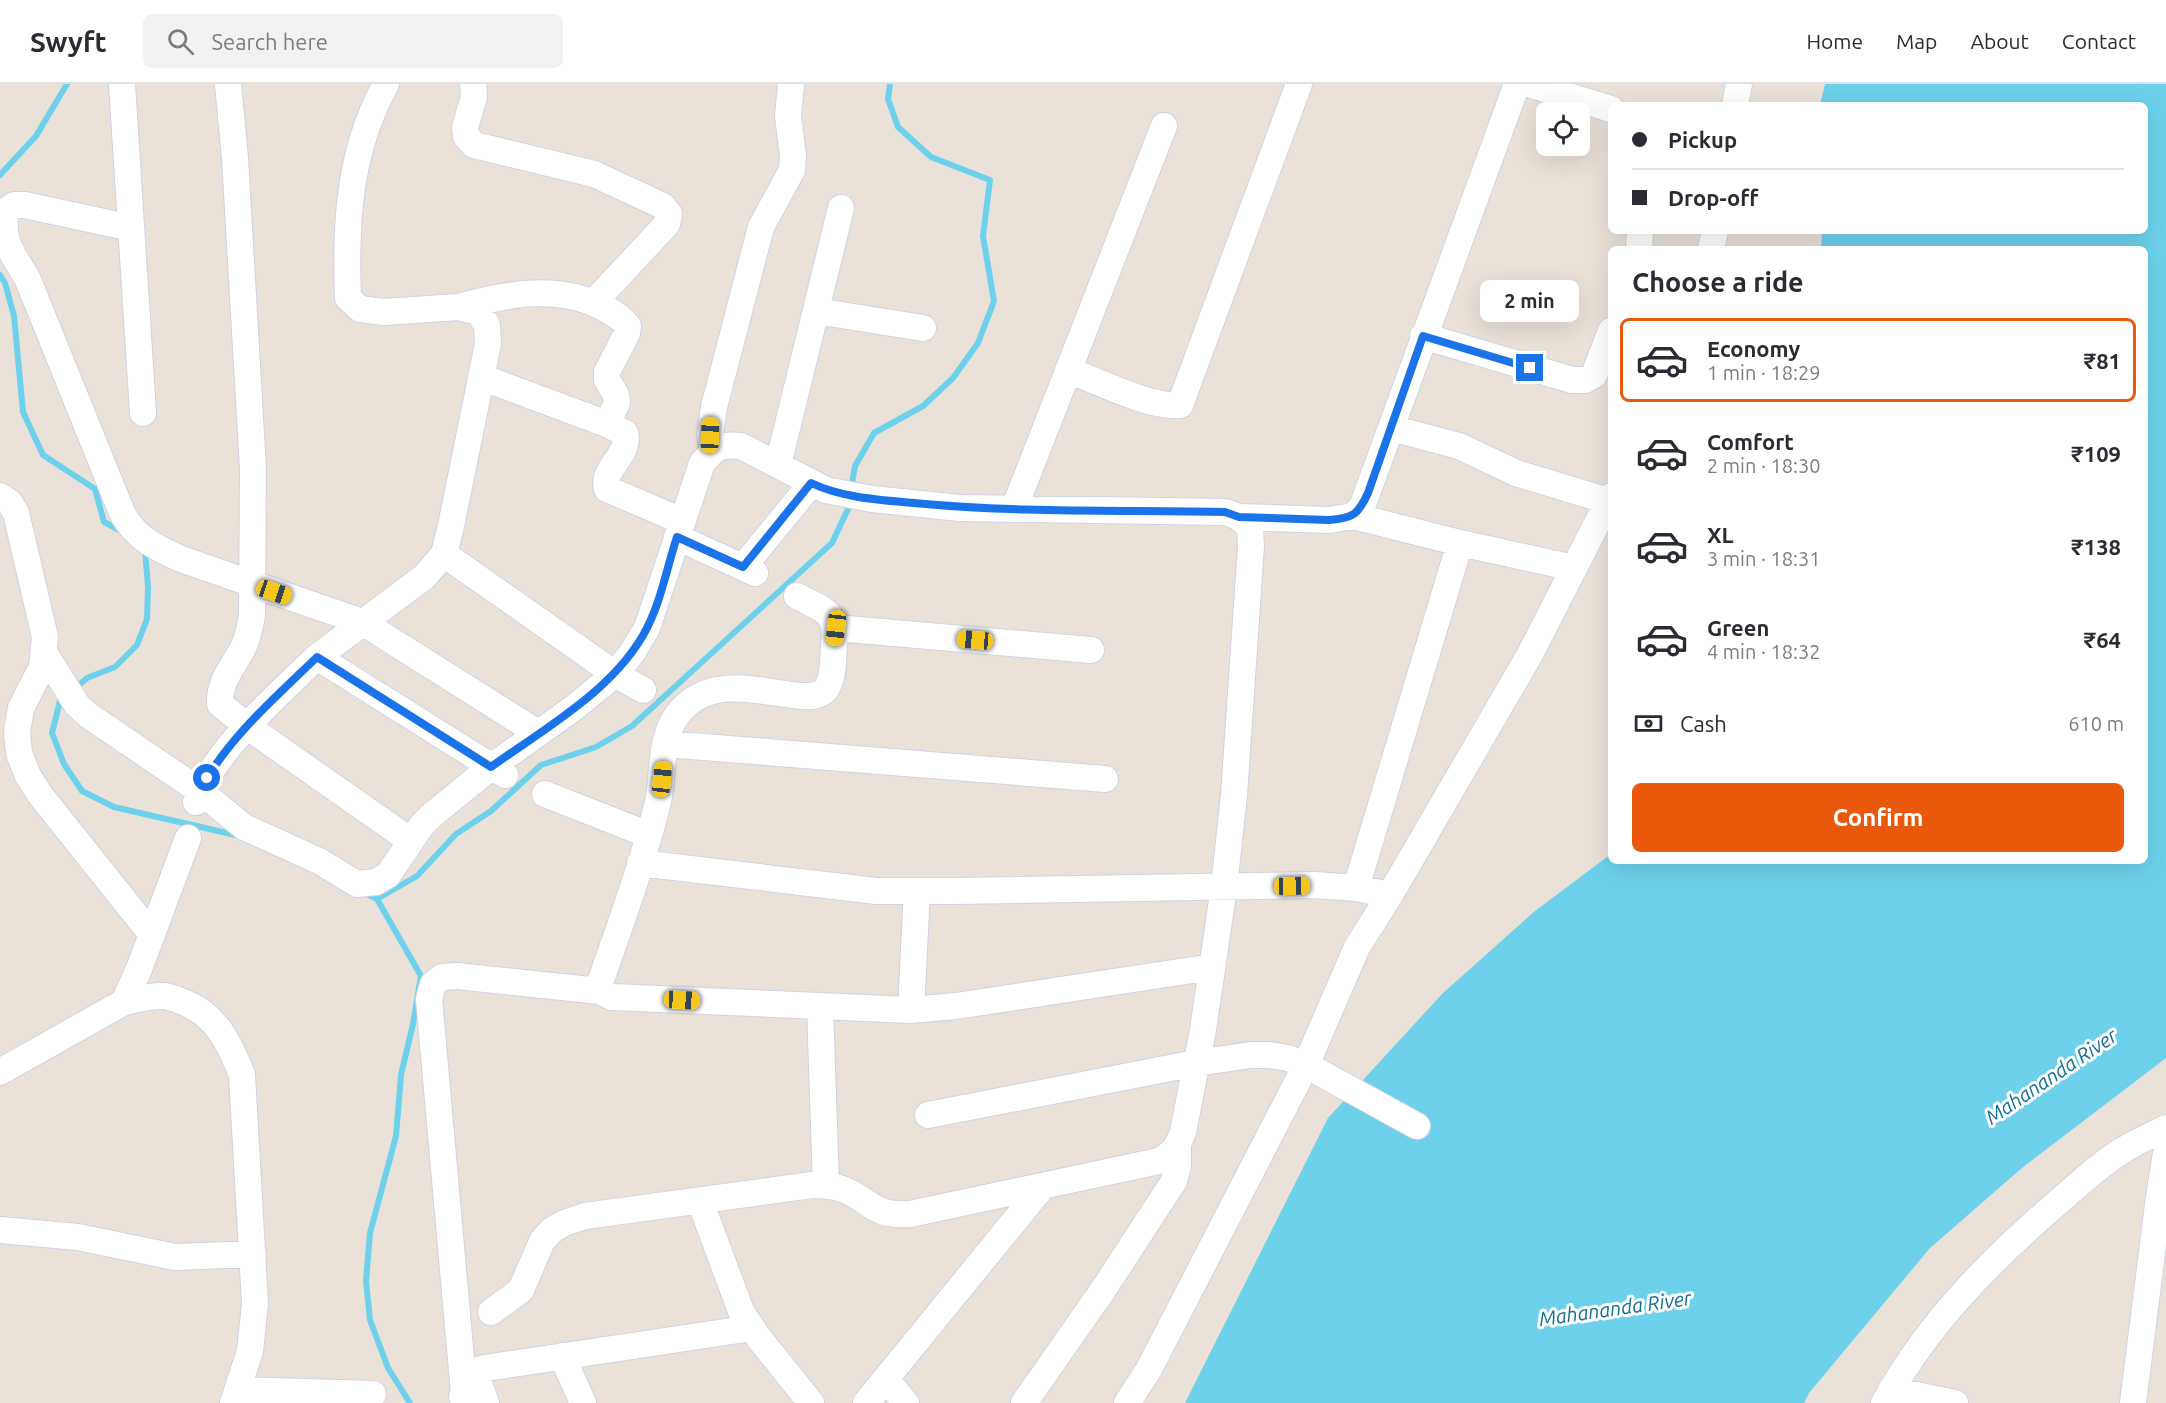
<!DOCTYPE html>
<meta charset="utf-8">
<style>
:root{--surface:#fff;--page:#f2f2f3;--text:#2b2b33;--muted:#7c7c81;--line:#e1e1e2;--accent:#ea580c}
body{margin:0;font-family:Ubuntu,sans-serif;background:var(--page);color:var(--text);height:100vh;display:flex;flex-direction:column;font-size:22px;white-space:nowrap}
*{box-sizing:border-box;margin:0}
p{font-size:20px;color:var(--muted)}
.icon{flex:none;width:33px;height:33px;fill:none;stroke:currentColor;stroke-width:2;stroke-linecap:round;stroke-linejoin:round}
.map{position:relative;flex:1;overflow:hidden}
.details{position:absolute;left:1608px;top:162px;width:540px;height:618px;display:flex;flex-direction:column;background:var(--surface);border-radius:9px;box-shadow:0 6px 24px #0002}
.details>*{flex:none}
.banner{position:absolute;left:1608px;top:18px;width:540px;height:132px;border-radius:9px;box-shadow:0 6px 24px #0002;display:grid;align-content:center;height:132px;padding:0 24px;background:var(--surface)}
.tools{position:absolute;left:1536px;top:18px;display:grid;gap:12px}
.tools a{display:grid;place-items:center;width:54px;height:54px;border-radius:9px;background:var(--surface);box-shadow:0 6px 24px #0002;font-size:30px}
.end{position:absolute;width:27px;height:27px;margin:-14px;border:8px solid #1a73e8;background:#fff;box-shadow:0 0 0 3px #fff}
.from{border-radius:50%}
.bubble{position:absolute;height:42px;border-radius:9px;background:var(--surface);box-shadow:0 6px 24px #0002;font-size:20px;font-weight:700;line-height:42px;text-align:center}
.car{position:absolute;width:18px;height:36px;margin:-18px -9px;border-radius:8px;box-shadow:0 0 4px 2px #0007;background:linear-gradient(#f5c518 24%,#345 0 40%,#f5c518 0 76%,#345 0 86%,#f5c518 0)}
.banner b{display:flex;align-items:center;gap:21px;height:57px;font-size:22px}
.banner b+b{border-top:2px solid var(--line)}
.banner i{width:15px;height:15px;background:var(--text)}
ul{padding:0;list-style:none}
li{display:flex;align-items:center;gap:18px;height:84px;margin:0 12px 9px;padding:0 12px;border:3px solid transparent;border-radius:9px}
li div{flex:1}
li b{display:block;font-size:22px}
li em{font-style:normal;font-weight:700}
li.selected{border-color:var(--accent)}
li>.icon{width:54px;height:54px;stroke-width:1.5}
h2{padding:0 24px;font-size:27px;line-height:72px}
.pay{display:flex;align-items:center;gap:15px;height:66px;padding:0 24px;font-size:22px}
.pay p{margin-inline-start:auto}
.button{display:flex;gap:12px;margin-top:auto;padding:12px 24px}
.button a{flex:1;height:69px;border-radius:9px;background:var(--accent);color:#fff;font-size:24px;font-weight:700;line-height:69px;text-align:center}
header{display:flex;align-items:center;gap:36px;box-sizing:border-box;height:84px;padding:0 30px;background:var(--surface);border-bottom:2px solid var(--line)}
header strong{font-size:28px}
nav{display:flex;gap:33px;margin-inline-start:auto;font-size:21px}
.search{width:420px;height:54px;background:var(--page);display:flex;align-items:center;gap:15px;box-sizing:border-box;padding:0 21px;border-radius:9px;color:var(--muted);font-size:22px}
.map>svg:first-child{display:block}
.water{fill:#6dd1ec}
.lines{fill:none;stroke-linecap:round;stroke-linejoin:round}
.stream{stroke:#6dd1ec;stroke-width:6}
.minor-casing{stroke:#cfd3e1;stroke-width:28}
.minor{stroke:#fff;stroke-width:26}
.route{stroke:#1a73e8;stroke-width:8}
.labels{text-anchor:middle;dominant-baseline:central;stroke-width:6;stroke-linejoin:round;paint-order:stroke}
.water-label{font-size:20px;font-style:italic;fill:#0f6e95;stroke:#fff}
</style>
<header>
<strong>Swyft</strong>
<div class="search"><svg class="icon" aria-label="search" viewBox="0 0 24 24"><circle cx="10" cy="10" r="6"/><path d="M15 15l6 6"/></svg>Search here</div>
<nav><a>Home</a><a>Map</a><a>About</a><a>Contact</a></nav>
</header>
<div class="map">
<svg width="2166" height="1319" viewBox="0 0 2166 1319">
<rect width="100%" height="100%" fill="#eae2d9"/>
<!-- water -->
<path class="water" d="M1825,0H2166V974L2022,1084L1930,1164L1809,1309L1804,1319H1185L1328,1034L1443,909L1535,827L1611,770V777H2145V165H1821L1822,147H2145V21H1820Z"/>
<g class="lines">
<!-- stream -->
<path class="stream" d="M0,91L36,52L67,0
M0,191L5,199L14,232L23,328L43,371L95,405L104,438L123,448
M851,405L855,382L874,349L923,322L953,294L978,259L994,217L983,152L990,96L931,73L898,43L888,15L890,0
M74,605L87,594L115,583L137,561L147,535L148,503L145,466
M64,613L60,617L52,649L64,680L82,707L114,723L240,752
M363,808L377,815L421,892L413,940L401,991L396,1052L370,1149L366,1197L370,1236L388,1284L410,1319
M377,815L417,792L456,750L491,727L541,681L596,663L632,642L832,459L848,425L850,415"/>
<!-- minor casing -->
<g class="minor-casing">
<path id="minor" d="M122,0L143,329
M228,0L235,74L253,385L252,532C250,543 248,554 243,564C233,583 219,597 220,620L248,643L411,757
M473,0L474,13L465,43L466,52L474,61L594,90L663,122L669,130L667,140L594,218
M1529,0L1611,25
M1735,21L1739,0
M131,144L25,121H14L6,127C0,160 14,170 28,196L123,431C137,455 157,464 181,475L362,538L538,649
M1639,165L1640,147
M1711,165L1715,147
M458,223C507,210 559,199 606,225C615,230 622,234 628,242L627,249L607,288V296L616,311L617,319L607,340
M816,227L923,244
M1423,252L1572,296H1585L1594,291L1611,247
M1068,286C1098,297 1150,324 1180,321L1299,0
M481,293L607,340L625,349C631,372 601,383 607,405L682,437
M1391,344L1459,362L1516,389L1608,417
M714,365L710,351L714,323L761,143L792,86L793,72L788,32L791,0
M778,381L841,124
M0,412L10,419L16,429L45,553L42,583L21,624L17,648L19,669L28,692L41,712L152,851
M1014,425L1164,42
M1353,432L1460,459L1574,484
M1239,433L1329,436L1353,432L1362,423L1517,0
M677,453L755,489
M444,470L615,590L643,606
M743,483L811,400
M797,512C823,526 838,527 834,560C833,574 834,594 826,605C806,631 721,574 678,630C659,654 664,690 658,718C643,779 621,838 601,896L600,907L612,913L911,926L956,922L1212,883
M836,544L1091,566
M45,570L77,621L88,631L200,707L244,743L319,777L357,800L376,798L388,791L422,741L432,731L491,683L575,623L615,590L632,569L647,544L702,379C716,363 720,360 741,362L826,406L872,415L960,424L1225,428L1239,433L1250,444L1251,462L1234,711L1224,803L1203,946L1183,1048C1178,1062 1173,1070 1159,1077L910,1130C873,1132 874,1119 845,1106C835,1102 823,1101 812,1101L585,1132L564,1139L552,1146L542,1157L521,1206L491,1228
M317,573L505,691
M666,660L1105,695
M545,710L649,751
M196,718C212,668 279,610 317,573L424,493L444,470L451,442L488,260L487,241L478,228L458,223L384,228L360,225L348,214C345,138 349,67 386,0
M640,779L876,807H955L1314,801L1356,804L1390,811
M1356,804L1460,459
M124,918L139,885L188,754
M820,922L826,1101
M911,926L917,807
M0,988L124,918C138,915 152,911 165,912C171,913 178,916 183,918C216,930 230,960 242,991L255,1220L250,1267L233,1319
M928,1031L1196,979L1251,971H1269L1288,974L1306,981L1417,1042
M700,1117L741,1227L758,1253L811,1319
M0,1146L78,1153L175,1173L253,1170
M562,1272L583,1319
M475,1287L486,1319
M886,1295L906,1319
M238,1306L373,1310
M1891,1306L1955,1319
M464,1309L429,915L433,900L442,893L457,892L600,907
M462,1313L475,1287L485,1284L752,1244
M866,1319L1043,1102
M1024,1319L1105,1203L1174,1097L1178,1082V1061
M1127,1319L1149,1285L1306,981L1357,863L1390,811L1529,572L1611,412
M1884,1319C1927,1240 1990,1177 2057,1119C2078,1101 2101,1079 2125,1065C2138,1057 2152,1051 2166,1044
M2133,1319L2159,1113L2166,1069"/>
</g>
<!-- minor -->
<use href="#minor" class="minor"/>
</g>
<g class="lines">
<!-- route -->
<path class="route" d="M207,694C235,648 279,610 317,573L491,683C545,644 616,605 647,544C661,517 667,483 677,453L743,483L811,399C843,414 880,416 914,419C1017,429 1121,426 1225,428L1239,433L1329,436C1353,434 1358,431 1368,409L1423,252L1530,284"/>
</g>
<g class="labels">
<!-- water labels -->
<g class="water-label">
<text transform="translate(2051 992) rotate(-34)">Mahananda River</text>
<text transform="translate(1615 1224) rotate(-8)">Mahananda River</text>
</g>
</g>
</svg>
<div class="tools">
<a><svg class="icon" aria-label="locate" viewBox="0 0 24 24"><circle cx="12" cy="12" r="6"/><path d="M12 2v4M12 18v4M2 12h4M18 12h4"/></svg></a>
</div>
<i class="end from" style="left:207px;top:694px"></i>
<i class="end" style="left:1530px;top:284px"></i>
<div class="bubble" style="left:1480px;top:196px;width:99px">2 min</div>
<i class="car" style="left:710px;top:351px;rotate:2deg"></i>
<i class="car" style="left:274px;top:508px;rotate:109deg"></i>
<i class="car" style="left:836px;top:544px;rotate:187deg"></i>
<i class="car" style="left:975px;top:556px;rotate:275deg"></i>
<i class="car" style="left:662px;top:695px;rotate:6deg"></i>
<i class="car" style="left:1292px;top:802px;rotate:89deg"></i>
<i class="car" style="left:682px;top:916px;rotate:93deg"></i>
<div class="banner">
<b><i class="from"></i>Pickup</b>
<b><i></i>Drop-off</b>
</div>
<section class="details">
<h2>Choose a ride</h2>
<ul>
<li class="selected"><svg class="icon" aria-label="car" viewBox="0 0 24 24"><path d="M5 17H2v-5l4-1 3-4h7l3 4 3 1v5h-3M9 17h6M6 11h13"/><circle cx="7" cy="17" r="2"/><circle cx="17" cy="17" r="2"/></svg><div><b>Economy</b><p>1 min · 18:29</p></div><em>₹81</em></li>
<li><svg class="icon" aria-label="car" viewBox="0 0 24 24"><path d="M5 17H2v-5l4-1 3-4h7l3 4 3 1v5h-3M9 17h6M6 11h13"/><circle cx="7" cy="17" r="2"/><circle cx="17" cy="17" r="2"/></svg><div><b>Comfort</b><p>2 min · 18:30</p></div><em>₹109</em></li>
<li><svg class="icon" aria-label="car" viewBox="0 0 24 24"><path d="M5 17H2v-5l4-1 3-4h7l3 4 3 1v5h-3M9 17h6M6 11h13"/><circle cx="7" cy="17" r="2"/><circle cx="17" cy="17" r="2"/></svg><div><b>XL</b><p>3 min · 18:31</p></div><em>₹138</em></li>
<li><svg class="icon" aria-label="car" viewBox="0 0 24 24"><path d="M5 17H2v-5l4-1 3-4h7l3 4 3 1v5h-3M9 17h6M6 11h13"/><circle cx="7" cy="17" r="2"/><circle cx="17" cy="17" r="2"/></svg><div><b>Green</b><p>4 min · 18:32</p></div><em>₹64</em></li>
</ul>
<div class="pay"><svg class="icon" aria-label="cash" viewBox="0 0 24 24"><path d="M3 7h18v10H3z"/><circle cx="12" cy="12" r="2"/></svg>Cash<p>610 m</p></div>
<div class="button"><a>Confirm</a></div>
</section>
</div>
